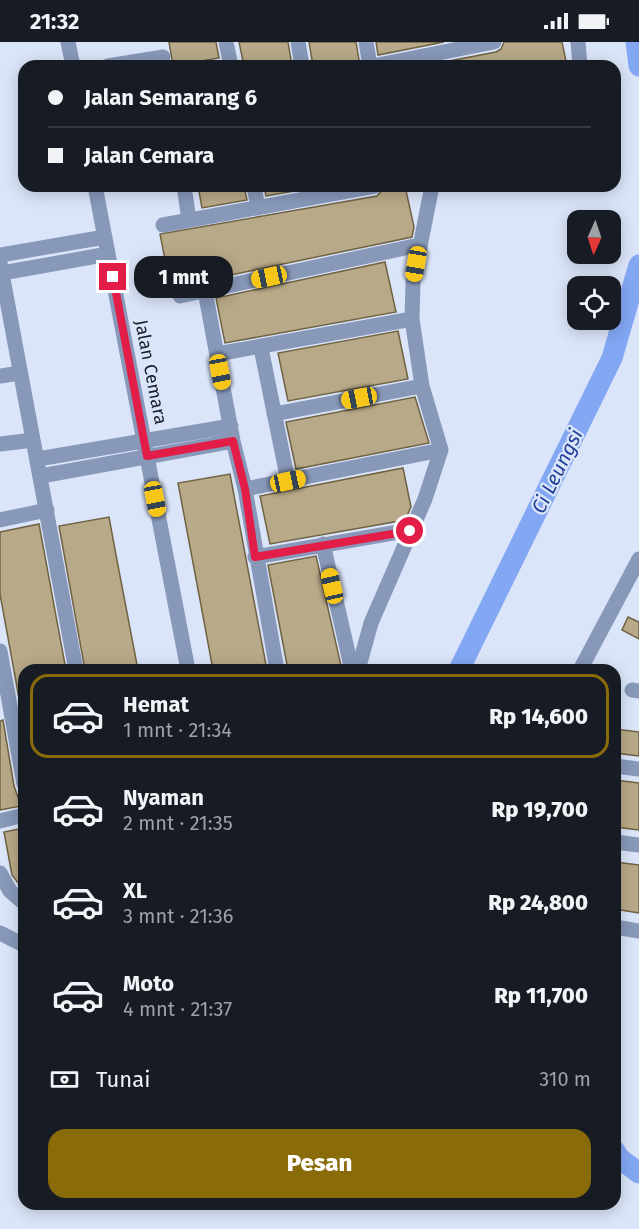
<!DOCTYPE html>
<html lang="id">
<meta charset="utf-8">
<style>
:root{--surface:#171b24;--page:#242831;--text:#f1f3f6;--muted:#9ea1a6;--line:#363941;--accent:#8a6b0a}
body{margin:0;font-family:"Fira Sans",sans-serif;background:var(--page);color:var(--text);height:100vh;display:flex;flex-direction:column;font-size:22px;white-space:nowrap}
*{box-sizing:border-box;margin:0}
p{font-size:20px;color:var(--muted)}
.icon{flex:none;width:33px;height:33px;fill:none;stroke:currentColor;stroke-width:2;stroke-linecap:round;stroke-linejoin:round}
.map{position:relative;flex:1;overflow:hidden}
.drawer{position:absolute;left:18px;top:622px;width:603px;height:546px;display:flex;flex-direction:column;background:var(--surface);border-radius:18px;box-shadow:0 3px 15px #0003}
.drawer>*{flex:none}
.guide{position:absolute;left:18px;top:18px;width:603px;height:132px;border-radius:18px;box-shadow:0 3px 15px #0003;display:grid;align-content:center;height:132px;padding:0 30px;background:var(--surface)}
.needle{width:39px;rotate:183deg}
.buttons{position:absolute;left:567px;top:168px;display:grid;gap:12px}
.buttons a{display:grid;place-items:center;width:54px;height:54px;border-radius:12px;background:var(--surface);box-shadow:0 3px 15px #0003;font-size:30px}
.end{position:absolute;width:27px;height:27px;margin:-14px;border:8px solid #e11d48;background:#fff;box-shadow:0 0 0 3px #fff}
.from{border-radius:50%}
.bubble{position:absolute;height:42px;border-radius:18px;background:var(--surface);box-shadow:0 3px 15px #0003;font-size:20px;font-weight:800;line-height:42px;text-align:center}
.car{position:absolute;width:18px;height:36px;margin:-18px -9px;border-radius:8px;box-shadow:0 0 4px 2px #0007;background:linear-gradient(#f5c518 24%,#345 0 40%,#f5c518 0 76%,#345 0 86%,#f5c518 0)}
.guide b{display:flex;align-items:center;gap:21px;height:57px;font-size:22px}
.guide b+b{border-top:2px solid var(--line)}
.guide i{width:15px;height:15px;background:var(--text)}
ul{padding:10px 0 0;list-style:none}
li{display:flex;align-items:center;gap:18px;height:84px;margin:0 12px 9px;padding:0 18px;border:3px solid transparent;border-radius:18px}
li div{flex:1}
li b{display:block;font-size:22px}
li em{font-style:normal;font-weight:800}
li.active{border-color:var(--accent)}
li>.icon{width:54px;height:54px;stroke-width:1.5}
.pay{display:flex;align-items:center;gap:15px;height:66px;padding:0 30px;font-size:22px}
.pay p{margin-inline-start:auto}
.action{display:flex;gap:12px;margin-top:auto;padding:12px 30px}
.action a{flex:1;height:69px;border-radius:18px;background:var(--accent);color:#fff;font-size:24px;font-weight:800;line-height:69px;text-align:center}
.status{display:flex;justify-content:space-between;align-items:center;height:42px;padding:0 30px;background:var(--surface);direction:ltr}
.status svg{height:16px;fill:currentColor}
.map>svg:first-child{display:block}
.lines{fill:none;stroke-linecap:round;stroke-linejoin:round}
.river{stroke:#84a7f4;stroke-width:21}
.building{fill:#b8a988;stroke:#706343;stroke-width:1.5}
.minor{stroke:#8798b9;stroke-width:15}
.route{stroke:#e11d48;stroke-width:8}
.labels{text-anchor:middle;dominant-baseline:central;stroke-width:4.5;stroke-linejoin:round;paint-order:stroke}
.street-label{font-size:18px;fill:#191f2b;stroke:#dbe5f9}
.water-label{font-size:20px;font-style:italic;fill:#214199;stroke:#dbe5f9}
</style>
<div class="status"><b>21:32</b><svg viewBox="0 0 49 12"><path d="M0 12V9h3v3zM5 12V6h3v6zM10 12V3h3v9zM15 12V0h3v12zM26 1h20v11H26zM47 4h2v5h-2z"/></svg></div>
<div class="map">
<svg width="639" height="1187" viewBox="0 0 639 1187">
<rect width="100%" height="100%" fill="#dbe5f9"/>
<g class="lines">
<!-- river -->
<path class="river" d="M636,0L639,24
M459,628L612,316L639,223
M615,1109L619,1116L639,1131"/>
</g>
<!-- building -->
<path class="building" d="M169,0H216L219,16L173,24Z
M239,0H288L292,24H244Z
M309,0H356L360,24H313Z
M376,0H444L378,13Z
M504,0H562L567,24H423L496,10L501,7Z
M198,144H244L247,158L202,166Z
M264,144H317V145L266,154Z
M392,144H405L414,185L412,195L178,244L171,248L160,192L377,154L384,146Z
M385,220L396,270L225,301L216,256Z
M398,289L408,337L288,359L278,311Z
M415,355L429,401L296,427L286,380Z
M403,426L411,465L405,478L270,502L260,454Z
M230,432L246,517L267,628H213L200,558L178,441Z
M109,475L116,513L138,628H85L59,484Z
M39,482L66,628H24V655L19,656L0,552V490Z
M316,514L342,628H288L268,523Z
M628,575L639,580V597L622,588Z
M3,678L14,744L21,764L0,768V679Z
M615,687L639,690V714L615,711Z
M615,738L639,741V788L615,785Z
M24,786V846H22L12,833L4,790Z
M615,820L639,823V871L615,867Z"/>
<g class="lines">
<!-- minor -->
<path class="minor" d="M68,0L73,24
M226,0L231,24
M298,0L302,24
M366,0L370,24
M578,0L580,24
M108,24L163,15
M373,24L494,0
M95,144L188,628
M184,144L189,178
M254,144L258,166
M163,183L375,144
M0,213L105,195
M0,221L76,628
M2,231L108,212
M205,249L233,399L245,447L277,628
M180,254L419,203
M261,306L288,439
M217,312L412,277
M0,334L20,331
M274,372L422,344
M0,402L33,398
M38,417L231,384
M41,434L233,399
M245,447L441,408
M0,478L47,468
M323,502L352,628
M255,515L410,488
M0,609L24,742
M358,628L371,581L425,457L441,408L422,344L412,277L413,240L432,144
M580,628L639,517
M632,648L639,649
M615,724L639,727
M0,779L24,773
M615,800L639,803
M0,831L10,849L24,861
M615,885L639,889
M0,891L24,903"/>
</g>
<g class="lines">
<!-- route -->
<path class="route" d="M113,235L147,414L233,399L245,447L255,515L410,489"/>
</g>
<g class="labels">
<!-- street labels -->
<g class="street-label">
<text transform="translate(151 330) rotate(79)">Jalan Cemara</text>
</g>
<!-- water labels -->
<g class="water-label">
<text transform="translate(557 429) rotate(-64)">Ci Leungsi</text>
</g>
</g>
</svg>
<div class="buttons">
<a><svg class="needle" viewBox="-14 -14 28 28"><path d="M0-13l5 13h-10z" fill="#e53935"/><path d="M0 13l5-13h-10z" fill="#9ea1a6"/></svg></a>
<a><svg class="icon" aria-label="locate" viewBox="0 0 24 24"><circle cx="12" cy="12" r="6"/><path d="M12 2v4M12 18v4M2 12h4M18 12h4"/></svg></a>
</div>
<i class="end from" style="left:410px;top:489px"></i>
<i class="end" style="left:113px;top:235px"></i>
<div class="bubble" style="left:134px;top:214px;width:99px">1 mnt</div>
<i class="car" style="left:416px;top:222px;rotate:190deg"></i>
<i class="car" style="left:269px;top:235px;rotate:258deg"></i>
<i class="car" style="left:220px;top:330px;rotate:169deg"></i>
<i class="car" style="left:359px;top:356px;rotate:259deg"></i>
<i class="car" style="left:288px;top:439px;rotate:78deg"></i>
<i class="car" style="left:155px;top:457px;rotate:169deg"></i>
<i class="car" style="left:332px;top:544px;rotate:347deg"></i>
<div class="guide">
<b><i class="from"></i>Jalan Semarang 6</b>
<b><i></i>Jalan Cemara</b>
</div>
<section class="drawer">
<ul>
<li class="active"><svg class="icon" aria-label="car" viewBox="0 0 24 24"><path d="M5 17H2v-5l4-1 3-4h7l3 4 3 1v5h-3M9 17h6M6 11h13"/><circle cx="7" cy="17" r="2"/><circle cx="17" cy="17" r="2"/></svg><div><b>Hemat</b><p>1 mnt · 21:34</p></div><em>Rp 14,600</em></li>
<li><svg class="icon" aria-label="car" viewBox="0 0 24 24"><path d="M5 17H2v-5l4-1 3-4h7l3 4 3 1v5h-3M9 17h6M6 11h13"/><circle cx="7" cy="17" r="2"/><circle cx="17" cy="17" r="2"/></svg><div><b>Nyaman</b><p>2 mnt · 21:35</p></div><em>Rp 19,700</em></li>
<li><svg class="icon" aria-label="car" viewBox="0 0 24 24"><path d="M5 17H2v-5l4-1 3-4h7l3 4 3 1v5h-3M9 17h6M6 11h13"/><circle cx="7" cy="17" r="2"/><circle cx="17" cy="17" r="2"/></svg><div><b>XL</b><p>3 mnt · 21:36</p></div><em>Rp 24,800</em></li>
<li><svg class="icon" aria-label="car" viewBox="0 0 24 24"><path d="M5 17H2v-5l4-1 3-4h7l3 4 3 1v5h-3M9 17h6M6 11h13"/><circle cx="7" cy="17" r="2"/><circle cx="17" cy="17" r="2"/></svg><div><b>Moto</b><p>4 mnt · 21:37</p></div><em>Rp 11,700</em></li>
</ul>
<div class="pay"><svg class="icon" aria-label="cash" viewBox="0 0 24 24"><path d="M3 7h18v10H3z"/><circle cx="12" cy="12" r="2"/></svg>Tunai<p>310 m</p></div>
<div class="action"><a>Pesan</a></div>
</section>
</div>
